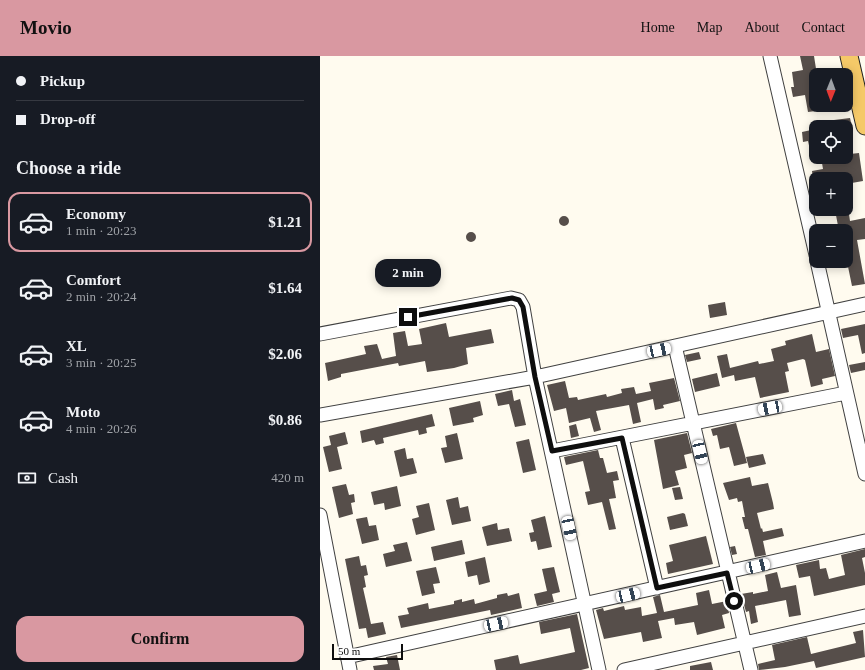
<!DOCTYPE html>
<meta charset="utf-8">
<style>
:root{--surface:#171b24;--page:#242831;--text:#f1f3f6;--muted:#9ea1a6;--line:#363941;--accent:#d998a1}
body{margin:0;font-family:Georgia,serif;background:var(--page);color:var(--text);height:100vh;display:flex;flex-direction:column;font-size:15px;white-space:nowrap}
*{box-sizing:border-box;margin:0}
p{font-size:13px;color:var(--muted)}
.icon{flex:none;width:22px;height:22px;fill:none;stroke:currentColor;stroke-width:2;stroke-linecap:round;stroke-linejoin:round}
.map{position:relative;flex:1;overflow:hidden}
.sheet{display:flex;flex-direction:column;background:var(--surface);width:320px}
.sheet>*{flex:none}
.top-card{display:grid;align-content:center;height:88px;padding:0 16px;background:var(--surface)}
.needle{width:26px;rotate:181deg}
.buttons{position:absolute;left:489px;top:12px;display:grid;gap:8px}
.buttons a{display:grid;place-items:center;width:44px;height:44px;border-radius:8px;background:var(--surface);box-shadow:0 2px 10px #0003;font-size:20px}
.scale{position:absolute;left:12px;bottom:10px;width:71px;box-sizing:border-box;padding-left:4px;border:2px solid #0e0e0e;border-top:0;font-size:11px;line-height:14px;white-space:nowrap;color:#0e0e0e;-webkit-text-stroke:3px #fff;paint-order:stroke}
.end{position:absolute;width:18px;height:18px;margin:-9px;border:5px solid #0e0e0e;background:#fff;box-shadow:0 0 0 2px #fff}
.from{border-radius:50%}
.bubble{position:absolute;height:28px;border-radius:12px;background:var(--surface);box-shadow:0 2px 10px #0003;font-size:13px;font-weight:800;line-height:28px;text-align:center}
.car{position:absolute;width:12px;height:24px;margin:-12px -6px;border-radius:5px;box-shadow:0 0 3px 1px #0007;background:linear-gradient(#fff 24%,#345 0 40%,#fff 0 76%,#345 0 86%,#fff 0)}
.top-card b{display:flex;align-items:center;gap:14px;height:38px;font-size:15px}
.top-card b+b{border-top:1px solid var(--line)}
.top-card i{width:10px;height:10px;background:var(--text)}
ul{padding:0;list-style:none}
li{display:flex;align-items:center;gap:12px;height:60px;margin:0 8px 6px;padding:0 8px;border:2px solid transparent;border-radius:12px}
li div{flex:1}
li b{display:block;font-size:15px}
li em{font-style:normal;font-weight:800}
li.on{border-color:var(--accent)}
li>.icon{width:36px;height:36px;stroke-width:1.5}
h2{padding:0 16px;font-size:18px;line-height:48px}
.pay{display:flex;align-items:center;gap:10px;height:44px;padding:0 16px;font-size:15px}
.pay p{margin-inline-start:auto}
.action{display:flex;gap:8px;margin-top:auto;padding:8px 16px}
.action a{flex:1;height:46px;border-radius:12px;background:var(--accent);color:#111;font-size:16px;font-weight:800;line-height:46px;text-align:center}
header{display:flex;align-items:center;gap:24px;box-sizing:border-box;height:56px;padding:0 20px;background:var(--accent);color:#111}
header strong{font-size:19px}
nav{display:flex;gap:22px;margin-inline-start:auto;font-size:14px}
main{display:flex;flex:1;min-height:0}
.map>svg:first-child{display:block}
.building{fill:#564e4a}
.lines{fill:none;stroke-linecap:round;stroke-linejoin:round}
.minor-casing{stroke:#414141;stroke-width:15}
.major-casing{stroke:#1f1f1f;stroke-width:19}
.minor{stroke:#fff;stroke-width:13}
.major{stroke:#f5c968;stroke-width:17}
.route{stroke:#0e0e0e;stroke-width:5}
</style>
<header>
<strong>Movio</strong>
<nav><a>Home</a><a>Map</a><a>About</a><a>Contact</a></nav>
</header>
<main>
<section class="sheet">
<div class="top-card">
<b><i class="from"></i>Pickup</b>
<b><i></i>Drop-off</b>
</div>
<h2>Choose a ride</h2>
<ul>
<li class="on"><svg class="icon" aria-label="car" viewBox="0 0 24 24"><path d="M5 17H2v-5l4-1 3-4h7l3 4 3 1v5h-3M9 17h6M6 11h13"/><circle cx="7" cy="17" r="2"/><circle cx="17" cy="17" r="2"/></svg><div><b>Economy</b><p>1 min · 20:23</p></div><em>$1.21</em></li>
<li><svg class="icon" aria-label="car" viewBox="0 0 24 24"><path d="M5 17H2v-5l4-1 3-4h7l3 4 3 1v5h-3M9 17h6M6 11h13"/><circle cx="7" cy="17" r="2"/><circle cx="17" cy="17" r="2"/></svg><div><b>Comfort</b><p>2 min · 20:24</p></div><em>$1.64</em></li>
<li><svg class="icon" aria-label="car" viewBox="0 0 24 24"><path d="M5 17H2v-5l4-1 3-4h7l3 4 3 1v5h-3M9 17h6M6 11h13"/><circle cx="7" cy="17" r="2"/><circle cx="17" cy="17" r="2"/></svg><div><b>XL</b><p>3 min · 20:25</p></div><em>$2.06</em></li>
<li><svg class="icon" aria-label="car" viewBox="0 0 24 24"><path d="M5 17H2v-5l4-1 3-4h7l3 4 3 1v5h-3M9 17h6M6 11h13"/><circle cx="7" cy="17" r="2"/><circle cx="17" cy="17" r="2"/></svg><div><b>Moto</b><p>4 min · 20:26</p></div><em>$0.86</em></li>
</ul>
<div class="pay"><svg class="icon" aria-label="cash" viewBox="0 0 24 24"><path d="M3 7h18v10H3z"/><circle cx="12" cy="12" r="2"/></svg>Cash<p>420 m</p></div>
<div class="action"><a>Confirm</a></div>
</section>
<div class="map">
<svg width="545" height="614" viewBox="0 0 545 614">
<rect width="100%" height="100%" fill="#fffbef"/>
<!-- building -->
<path class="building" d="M480,0H494L497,19L496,55L488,56L485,39L473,41L471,31H474L472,16L483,14Z
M530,62L532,71H516L514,64Z
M496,73V93L490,94L488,85L483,86L482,76Z
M539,97L543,125L526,128V123H493L492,115L503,113L501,101H531L530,98Z
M526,152H528L530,165L545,162V183L537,184L545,228L532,230L526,201V175H519L515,154Z
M239 165a5 5 0 1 1 10 0a5 5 0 1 1-10 0Z
M146 181a5 5 0 1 1 10 0a5 5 0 1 1-10 0Z
M405,246L407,259L390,262L388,249Z
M126,267L129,281L171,273L174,287L146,292L148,308L134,312L107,316L105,305L79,310L78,307L21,318V321L8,325L5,307L46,298L44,290L57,288L62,303L76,300L73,277L85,275L88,290L102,288L99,273Z
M545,268V297L542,298L538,279L523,282L521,273Z
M492,278L496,296L509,293L515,320L502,323L503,328L491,331L485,304L483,303L467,307L469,315L465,316L469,336L454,339L440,342L435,321L415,325L414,319L402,322L397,300L407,298L410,312L438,305L439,308L454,305L451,293L466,289L465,285Z
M379,296L381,303L367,306L365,299Z
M545,306V314L531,317L529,309Z
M397,317L400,330L375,336L372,323Z
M354,322L360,345L343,349L344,352L335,354L333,343L317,347L321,366L313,368L309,349L276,355L281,374L274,376L270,362L249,367L246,352L234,355L227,329L245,325L249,342L257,341L258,344L286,338L287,341L302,337L301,333L314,331L316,338L331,335L329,327Z
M192,334L194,345L200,343L206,369L195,371L189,348L178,350L175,338Z
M160,345L163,359L153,362L154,366L133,370L129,352Z
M112,358L115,370L106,372L107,377L99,379L98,374L63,382L64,387L56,389L54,384L42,387L40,375Z
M416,367L427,407L414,410L409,391L400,393L397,379L393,380L391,373Z
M256,368L259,380L251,382L249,370Z
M25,376L28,388L17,391L22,413L9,416L3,391L11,389L9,380Z
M137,377L143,403L125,407L121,392L127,391L125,380Z
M367,377L372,397L364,399L367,412L355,415L359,429L343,433L334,384Z
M209,383L216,414L203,417L196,386Z
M85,392L87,403L93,402L97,417L80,421L74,395Z
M278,394L280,402H283L287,417L297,415L299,424L293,425L296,442L289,443L296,473L289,474L282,446L268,449L265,436L270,435L263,405L246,409L244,401Z
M443,398L446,408L429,412L426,401Z
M430,421L432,430L448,427L453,447L454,453L437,457L441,473L442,472L443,476L462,472L464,480L443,485L446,499L435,501L428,473H425L422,461H425L422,445L418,446L417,442L409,444L403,427Z
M26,428L29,439L34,438L35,446L31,447L33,458L19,462L12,431Z
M77,430L81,450L65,454L64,447L54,449L51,436Z
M360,431L363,443L355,444L352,432Z
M138,441L140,452L148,450L151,465L132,469L126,444Z
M109,447L115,474L96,479L92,463L99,461L96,450Z
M363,457L365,458L368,470L350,474L347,461Z
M225,460L232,491L218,494L216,485L211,486L209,477L214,476L211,464Z
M47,461L49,470L56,469L59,484L42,488L36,463Z
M177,467L178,474L189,472L192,485L167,490L162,471Z
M386,480L393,508L348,518L346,507L353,505L349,489Z
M142,484L145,498L114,505L111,491Z
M87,486L92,505L66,511L63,498L75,495L73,489Z
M415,490L417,498L412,499L410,491Z
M545,493V501L542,502L545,517V529L494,540L490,520L479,522L476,509L499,504L500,513L506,512L509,523L525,519L521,499Z
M39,500L41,510L46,509L48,519L44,520L46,531L43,532L51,568L63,566L66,578L48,582L46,572L39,573L25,503Z
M165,501L170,526L159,529L157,519L148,521L145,506Z
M116,511L120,527L113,528L115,537L102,540L96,515Z
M234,511L240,536L232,538L234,546L217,550L214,538L227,535L222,513Z
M457,516L461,532L476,529L481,559L469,561L466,544L435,550L438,566L431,568L429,555L426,556L421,538L433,536V538L448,535L445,519Z
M389,534L392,548L407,545L409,557L402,559L405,572L377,579L374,566L355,569L354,562L338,565L342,582L323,586L321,576L284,583L276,554L283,552L284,555L304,550L305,554L321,551L322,560L337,557L333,541L340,539L344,556L378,549L376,537Z
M187,537L188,540L199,537L202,552L171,559L170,554L81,572L78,560L89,558L87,552L108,547L109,553L134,548V545L142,543V546L154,543L155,548L177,542V539Z
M257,558L269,612L261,614H176L174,604L198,599L200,608L255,596L250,572L221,578L219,566Z
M543,574L545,601L496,612L494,605L465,611L439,614L438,608L455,604L452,589L487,581L491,598L536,587L533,576Z
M77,599L80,614H54L53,610L68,608L66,601Z
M391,606L393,614H370V610Z"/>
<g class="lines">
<!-- minor casing -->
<g class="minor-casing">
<path id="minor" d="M450,0L496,199
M497,205L545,418
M0,278L191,242L199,244L203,251L215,321L279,614
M355,290L431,614
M0,359L215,321L545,248
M302,382L337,532
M232,395L526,337
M0,459L30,614
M27,601L545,485
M304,614L545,560"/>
</g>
<!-- major casing -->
<g class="major-casing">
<path id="major" d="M529,0L545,70"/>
</g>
<!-- minor -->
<use href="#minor" class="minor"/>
<!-- major -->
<use href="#major" class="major"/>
</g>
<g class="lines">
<!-- route -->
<path class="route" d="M88,261L192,242L199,244L203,251L215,321L232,395L302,382L337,532L407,517L414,545"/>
</g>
</svg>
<div class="buttons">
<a><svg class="needle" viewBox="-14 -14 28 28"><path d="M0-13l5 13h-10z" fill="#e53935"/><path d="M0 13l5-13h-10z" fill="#9ea1a6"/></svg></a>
<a><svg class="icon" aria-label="locate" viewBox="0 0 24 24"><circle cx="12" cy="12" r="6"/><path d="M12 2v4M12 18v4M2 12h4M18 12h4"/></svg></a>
<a>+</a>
<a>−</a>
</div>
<div class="scale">50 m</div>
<i class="end from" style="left:414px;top:545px"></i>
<i class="end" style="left:88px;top:261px"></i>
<div class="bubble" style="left:55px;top:203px;width:66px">2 min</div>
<i class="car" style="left:339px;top:294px;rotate:78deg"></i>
<i class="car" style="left:450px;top:352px;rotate:259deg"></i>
<i class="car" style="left:380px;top:396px;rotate:167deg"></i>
<i class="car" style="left:249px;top:472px;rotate:168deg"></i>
<i class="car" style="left:438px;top:510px;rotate:77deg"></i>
<i class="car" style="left:308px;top:539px;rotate:77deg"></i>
<i class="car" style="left:176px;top:568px;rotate:78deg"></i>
</div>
</main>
